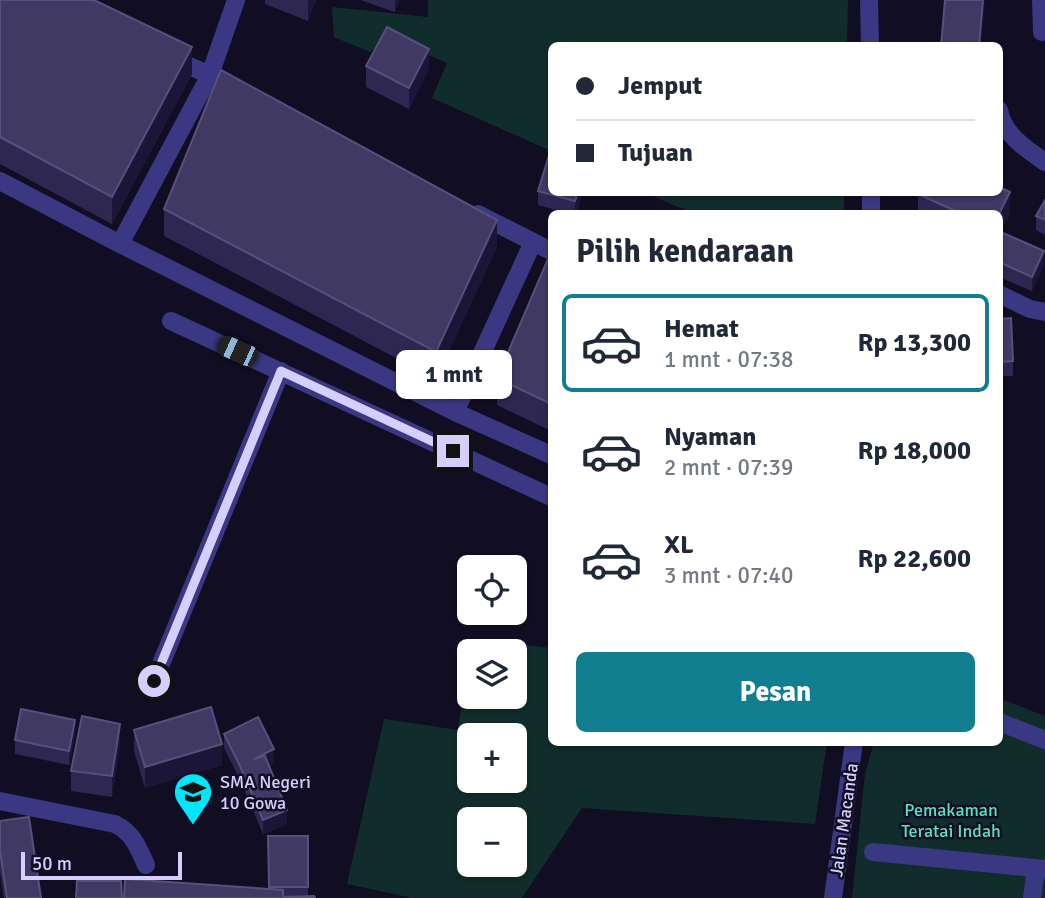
<!DOCTYPE html>
<html lang="id">
<meta charset="utf-8">
<style>
:root{--surface:#fff;--page:#f2f2f3;--text:#1f2937;--muted:#747a83;--line:#e0e1e3;--accent:#117e8f}
body{margin:0;font-family:Signika,sans-serif;background:var(--page);color:var(--text);height:100vh;display:flex;flex-direction:column;font-size:26px;white-space:nowrap}
*{box-sizing:border-box;margin:0}
p{font-size:23px;color:var(--muted)}
.icon{flex:none;width:38px;height:38px;fill:none;stroke:currentColor;stroke-width:2;stroke-linecap:round;stroke-linejoin:round}
.map{position:relative;flex:1;overflow:hidden}
.sheet{position:absolute;left:548px;top:210px;width:455px;height:536px;display:flex;flex-direction:column;background:var(--surface);border-radius:10px;box-shadow:0 2px 5px #0004}
.sheet>*{flex:none}
.banner{position:absolute;left:548px;top:42px;width:455px;height:154px;border-radius:10px;box-shadow:0 2px 5px #0004;display:grid;align-content:center;height:154px;padding:0 28px;background:var(--surface)}
.buttons{position:absolute;left:457px;top:555px;display:grid;gap:14px}
.buttons a{display:grid;place-items:center;width:70px;height:70px;border-radius:10px;background:var(--surface);box-shadow:0 2px 5px #0004;font-size:35px}
.scale{position:absolute;left:21px;bottom:18px;width:161px;box-sizing:border-box;padding-left:7px;border:4px solid #d4cfff;border-top:0;font-size:19px;line-height:24px;white-space:nowrap;color:#d4cfff;-webkit-text-stroke:5px #110e23;paint-order:stroke}
.end{position:absolute;width:32px;height:32px;margin:-16px;border:9px solid #d4cfff;background:#111;box-shadow:0 0 0 4px #111}
.from{border-radius:50%}
.bubble{position:absolute;height:49px;border-radius:10px;background:var(--surface);box-shadow:0 2px 5px #0004;font-size:23px;font-weight:700;line-height:49px;text-align:center}
.car{position:absolute;width:21px;height:42px;margin:-21px -10px;border-radius:9px;box-shadow:0 0 5px 2px #0007;background:linear-gradient(#222 24%,#8ab4d8 0 40%,#222 0 76%,#8ab4d8 0 86%,#222 0)}
.banner b{display:flex;align-items:center;gap:24px;height:66px;font-size:26px}
.banner b+b{border-top:2px solid var(--line)}
.banner i{width:18px;height:18px;background:var(--text)}
ul{padding:0;list-style:none}
li{display:flex;align-items:center;gap:21px;height:98px;margin:0 14px 10px;padding:0 14px;border:4px solid transparent;border-radius:10px}
li div{flex:1}
li b{display:block;font-size:26px}
li em{font-style:normal;font-weight:700}
li.selected{border-color:var(--accent)}
li>.icon{width:63px;height:63px;stroke-width:1.5}
h2{padding:0 28px;font-size:32px;line-height:84px}
.cta{display:flex;gap:14px;margin-top:auto;padding:14px 28px}
.cta a{flex:1;height:80px;border-radius:10px;background:var(--accent);color:#fff;font-size:28px;font-weight:700;line-height:80px;text-align:center}
.map>svg:first-child{display:block}
.green{fill:#112d2b;fill-rule:evenodd}
.lines{fill:none;stroke-linecap:round;stroke-linejoin:round}
.minor{stroke:#3a3882;stroke-width:18}
.wall{fill:#2e2751}
.shaded-wall{fill:#1b1537}
.building{fill:#3f3964;stroke:#57507c;stroke-width:2}
.route{stroke:#d4cfff;stroke-width:9}
.labels{text-anchor:middle;dominant-baseline:central;stroke-width:5;stroke-linejoin:round;paint-order:stroke}
.poi-label{font-size:18px;fill:#d4cfff;stroke:#110e23;text-anchor:start}
.park-label{font-size:18px;fill:#5be0bc;stroke:#110e23}
.street-label{font-size:18px;fill:#d4cfff;stroke:#110e23}
</style>
<div class="map">
<svg width="1045" height="898" viewBox="0 0 1045 898">
<rect width="100%" height="100%" fill="#110e23"/>
<!-- green -->
<path class="green" d="M428,0H848L847,45L551,46V151L432,98L447,63L388,37L370,52L334,37L332,7L428,17Z
M645,193H844V213H693Z
M470,639L551,648V742H827L815,824L582,808L522,898H413L347,884L384,719L458,730ZM469,651H514V696H469ZM469,735H514V780H469ZM469,819H514V864H469Z
M999,698L1045,716V898H852L865,774L874,742H999Z"/>
<g class="lines">
<!-- minor -->
<path class="minor" d="M869,0L870,46
M1041,0L1042,32
M171,58L210,75L120,244L455,412L551,455
M220,80L210,75L236,0
M999,110C1003,134 1026,149 1045,162
M0,181L120,244
M871,192V214
M478,214L551,251
M999,294L1030,309L1045,312
M171,321L551,497
M455,412L533,242
M154,681L281,371
M999,722L1045,740
M0,801L115,824C133,833 138,847 146,865
M873,852L1045,869
M833,898L854,742
M1032,898L1036,868"/>
</g>
<!-- wall -->
<path class="wall" d="M0,0L192,74L112,224L0,164Z
M265,0H316L308,21L265,4Z
M360,0H399L395,12Z
M366,66L429,69L409,109L366,87Z
M538,191L551,192H582L576,214H570L538,205Z
M918,194L1010,213L999,235V214H918Z
M1045,200V235L1036,230V216Z
M164,209L497,247L436,379L164,236Z
M999,243L1044,265L1032,291L999,277Z
M551,252V431L497,405V378Z
M999,319L1013,361V376H999Z
M134,730L222,765L145,788L134,751Z
M75,734L69,765L15,754V740Z
M224,734L274,763L269,766L287,824L263,834L240,780L224,748Z
M120,745L112,797L71,791V771Z
M0,821L41,898H4L0,872Z
M268,836H308V896L124,898L269,889Z"/>
<!-- shaded-wall -->
<path class="shaded-wall" d="M308,0H316L308,21Z
M395,0H399L395,12Z
M983,0H985L981,46H979Z
M192,47V74L112,224V197Z
M429,49V69L409,109V88Z
M578,192H582L575,214V201Z
M1010,192V213L999,235V214Z
M497,220V247L436,379V352Z
M1044,251V265L1032,291V277Z
M75,720V734L69,765V751Z
M120,724V745L112,797V776Z
M222,744V765L145,788V767Z
M274,749V763L254,773V759Z
M287,810V824L263,834V820Z"/>
<!-- building -->
<path class="building" d="M0,0H94L192,47L112,197L0,137Z
M945,0H983L979,46H941Z
M387,27L429,49L409,88L366,66Z
M221,70L497,220L436,352L164,209Z
M550,152H551V192H578L575,201L538,191Z
M999,187L1010,192L999,214H962L918,194L919,192H999Z
M1045,200V220L1036,216Z
M1003,233L1044,251L1032,277L999,262V243Z
M551,252V404L497,378Z
M1011,318L1013,361L999,362V319Z
M211,707L222,744L145,767L134,730Z
M21,709L75,720L69,751L15,740Z
M82,716L120,724L112,776L71,771Z
M258,717L274,749L254,759L265,756L287,810L263,820L240,766L224,734Z
M29,817L41,898H7L0,851V821Z
M268,836H308V887H269Z
M125,879L283,890V898H124Z
M77,881H121L122,898H76Z
M314,896L315,898H283V897Z"/>
<g class="lines">
<!-- route -->
<path class="route" d="M154,681L281,371L453,451"/>
</g>
<!-- icons -->
<defs>
<g id="school-pin" transform="scale(2.0125)"><path d="M0 17L-7.5 6A9.5 9.5 0 1 1 7.5 6Z" fill="#00e6fa" stroke="#110e23"/><path d="M0-5L7-2L0 1L-7-2ZM-4 1L0 2.5L4 1V4Q0 6-4 4Z" fill="#111"/></g>
</defs>
<g fill-rule="evenodd">
<use href="#school-pin" x="193" y="792"/>
</g>
<g class="labels">
<!-- poi labels -->
<g class="poi-label">
<text x="220" y="782">SMA Negeri<tspan x="220" dy="21">10 Gowa</tspan></text>
</g>
<!-- park labels -->
<g class="park-label">
<text x="951" y="810">Pemakaman<tspan x="951" dy="21">Teratai Indah</tspan></text>
</g>
<!-- street labels -->
<g class="street-label">
<text transform="translate(844 820) rotate(-82)">Jalan Macanda</text>
</g>
</g>
</svg>
<div class="buttons">
<a><svg class="icon" aria-label="locate" viewBox="0 0 24 24"><circle cx="12" cy="12" r="6"/><path d="M12 2v4M12 18v4M2 12h4M18 12h4"/></svg></a>
<a><svg class="icon" aria-label="layers" viewBox="0 0 24 24"><path d="M12 4l9 5-9 5-9-5zM3 14l9 5 9-5"/></svg></a>
<a>+</a>
<a>−</a>
</div>
<div class="scale">50 m</div>
<i class="end from" style="left:154px;top:681px"></i>
<i class="end" style="left:453px;top:451px"></i>
<div class="bubble" style="left:396px;top:350px;width:116px">1 mnt</div>
<i class="car" style="left:237px;top:351px;rotate:294deg"></i>
<div class="banner">
<b><i class="from"></i>Jemput</b>
<b><i></i>Tujuan</b>
</div>
<section class="sheet">
<h2>Pilih kendaraan</h2>
<ul>
<li class="selected"><svg class="icon" aria-label="car" viewBox="0 0 24 24"><path d="M5 17H2v-5l4-1 3-4h7l3 4 3 1v5h-3M9 17h6M6 11h13"/><circle cx="7" cy="17" r="2"/><circle cx="17" cy="17" r="2"/></svg><div><b>Hemat</b><p>1 mnt · 07:38</p></div><em>Rp 13,300</em></li>
<li><svg class="icon" aria-label="car" viewBox="0 0 24 24"><path d="M5 17H2v-5l4-1 3-4h7l3 4 3 1v5h-3M9 17h6M6 11h13"/><circle cx="7" cy="17" r="2"/><circle cx="17" cy="17" r="2"/></svg><div><b>Nyaman</b><p>2 mnt · 07:39</p></div><em>Rp 18,000</em></li>
<li><svg class="icon" aria-label="car" viewBox="0 0 24 24"><path d="M5 17H2v-5l4-1 3-4h7l3 4 3 1v5h-3M9 17h6M6 11h13"/><circle cx="7" cy="17" r="2"/><circle cx="17" cy="17" r="2"/></svg><div><b>XL</b><p>3 mnt · 07:40</p></div><em>Rp 22,600</em></li>
</ul>
<div class="cta"><a>Pesan</a></div>
</section>
</div>
